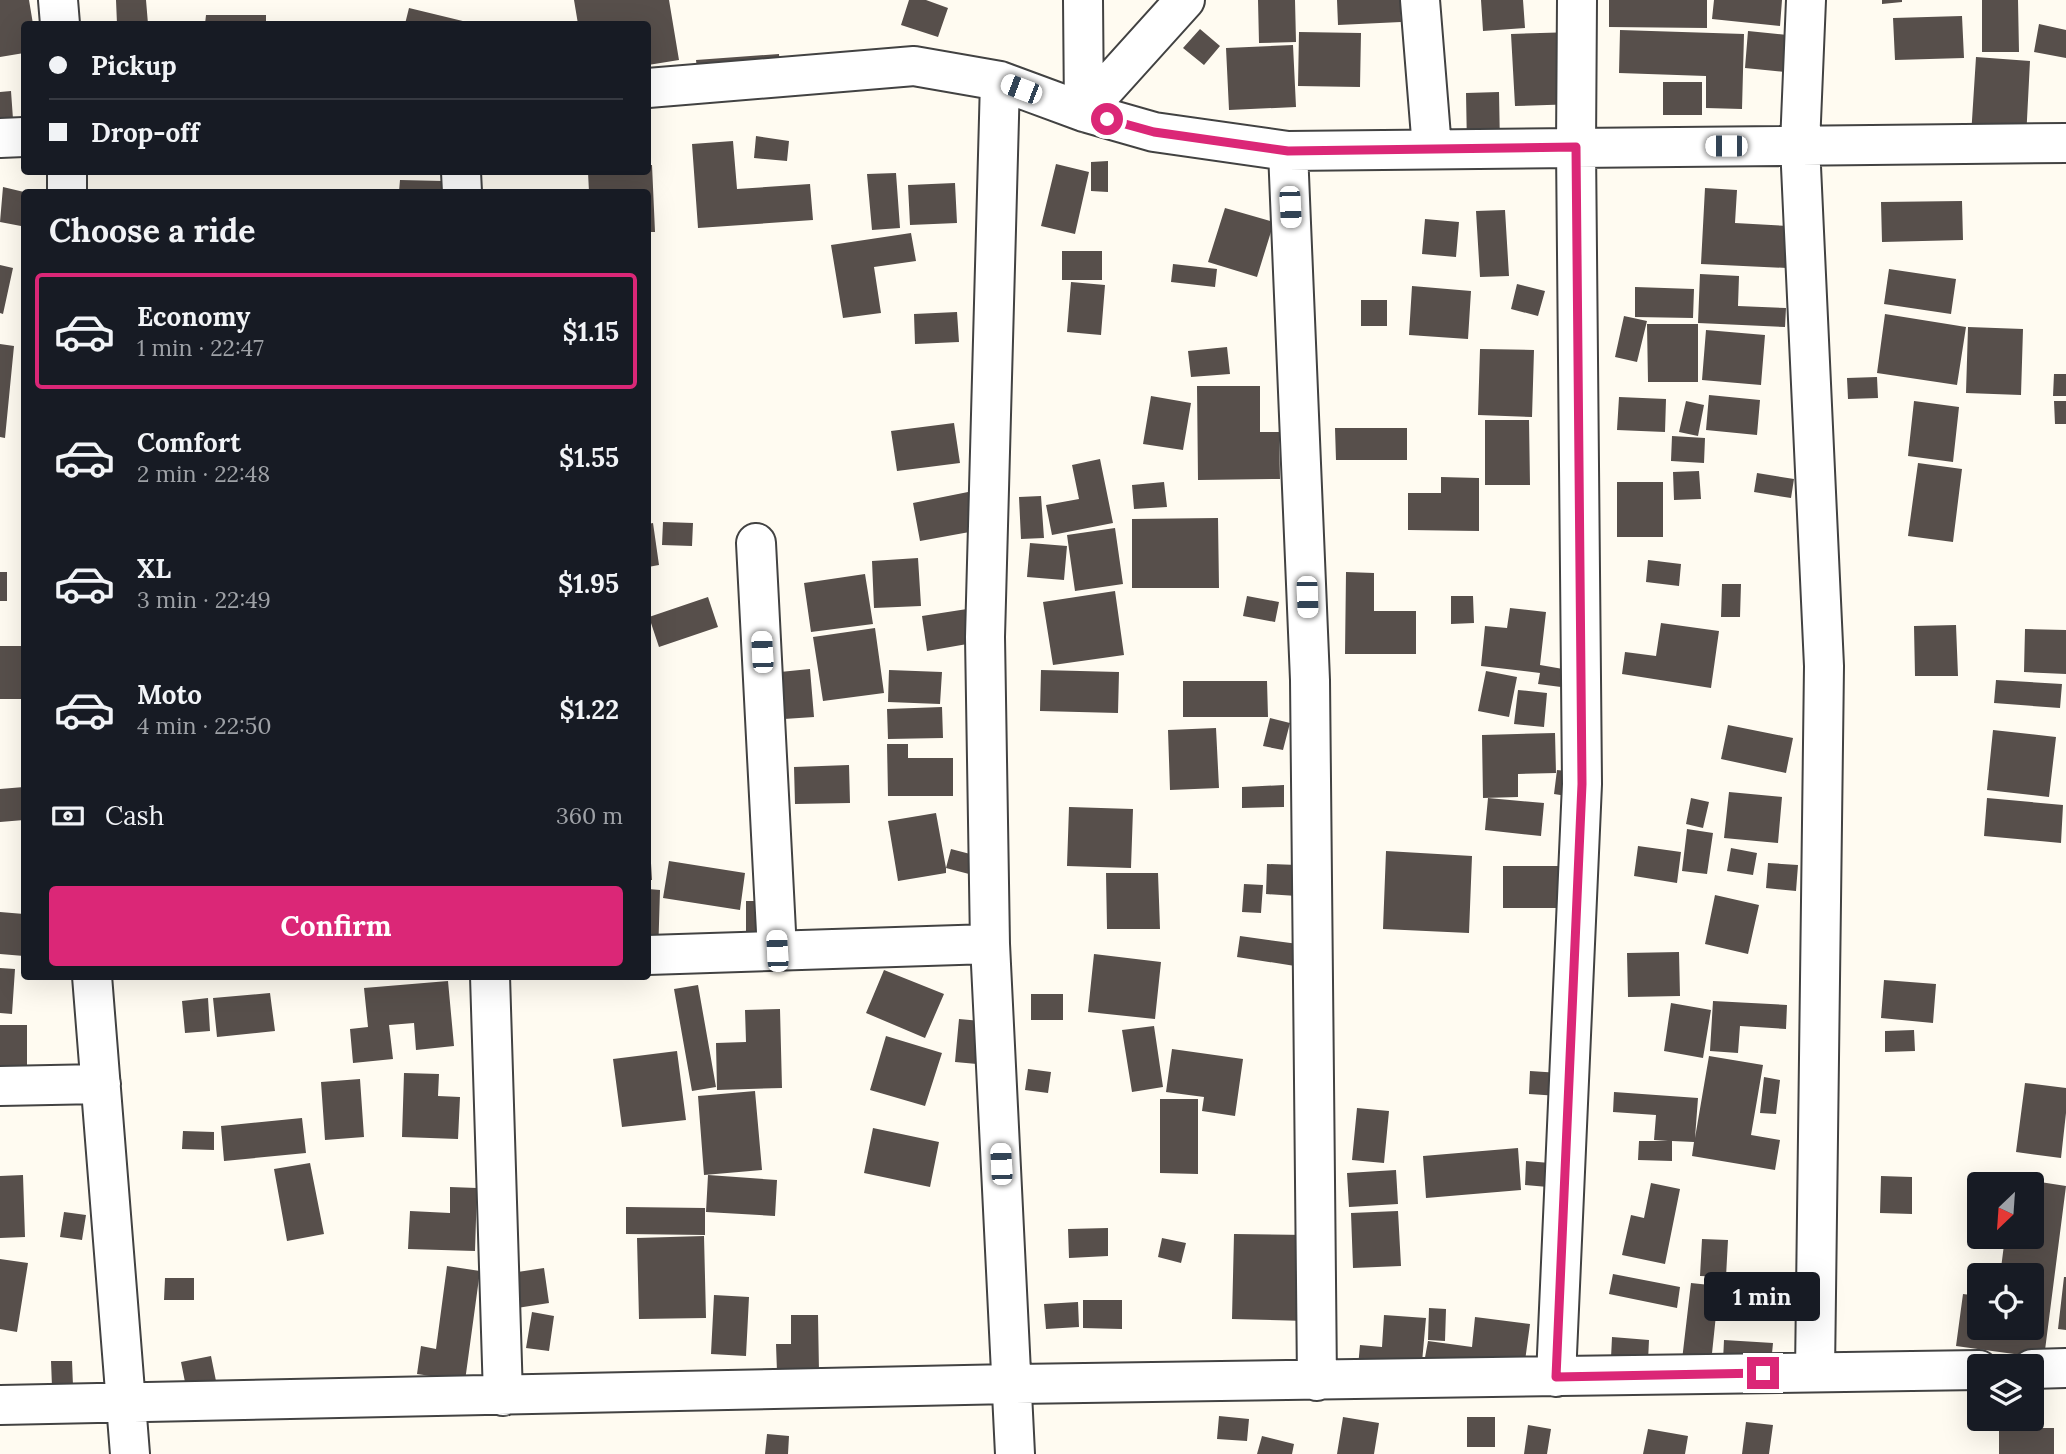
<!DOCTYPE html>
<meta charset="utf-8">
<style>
:root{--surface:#171b24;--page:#242831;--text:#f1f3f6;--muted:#9ea1a6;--line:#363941;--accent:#db2777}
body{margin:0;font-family:Lora,serif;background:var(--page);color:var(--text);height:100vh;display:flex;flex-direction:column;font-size:26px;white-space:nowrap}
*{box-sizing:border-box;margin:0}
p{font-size:23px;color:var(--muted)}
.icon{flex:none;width:38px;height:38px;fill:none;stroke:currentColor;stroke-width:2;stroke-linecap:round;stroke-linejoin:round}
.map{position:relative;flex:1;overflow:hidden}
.details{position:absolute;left:21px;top:189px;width:630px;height:791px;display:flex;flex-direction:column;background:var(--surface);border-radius:7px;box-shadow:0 7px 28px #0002}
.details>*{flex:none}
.guide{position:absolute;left:21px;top:21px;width:630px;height:154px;border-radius:7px;box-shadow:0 7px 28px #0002;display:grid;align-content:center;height:154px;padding:0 28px;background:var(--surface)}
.needle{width:46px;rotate:205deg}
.controls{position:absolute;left:1967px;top:1172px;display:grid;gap:14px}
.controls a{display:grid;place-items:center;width:77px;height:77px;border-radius:7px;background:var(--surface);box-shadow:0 7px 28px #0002;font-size:35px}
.end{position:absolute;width:32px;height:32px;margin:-16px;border:9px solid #db2777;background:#fff;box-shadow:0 0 0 4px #fff}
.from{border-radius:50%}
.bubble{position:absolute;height:49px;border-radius:7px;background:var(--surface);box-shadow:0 7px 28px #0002;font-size:23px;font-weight:700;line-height:49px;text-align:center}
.car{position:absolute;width:21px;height:42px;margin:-21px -10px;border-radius:9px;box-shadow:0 0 5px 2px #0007;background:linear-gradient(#fff 24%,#345 0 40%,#fff 0 76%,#345 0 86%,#fff 0)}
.guide b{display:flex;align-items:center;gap:24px;height:66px;font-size:26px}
.guide b+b{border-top:2px solid var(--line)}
.guide i{width:18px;height:18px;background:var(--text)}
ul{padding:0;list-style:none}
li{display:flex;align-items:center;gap:21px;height:116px;margin:0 14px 10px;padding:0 14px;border:4px solid transparent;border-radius:7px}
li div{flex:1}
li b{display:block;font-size:26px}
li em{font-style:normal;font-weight:700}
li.current{border-color:var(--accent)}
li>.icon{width:63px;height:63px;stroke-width:1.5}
h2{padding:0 28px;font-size:32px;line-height:84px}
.pay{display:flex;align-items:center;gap:18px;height:77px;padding:0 28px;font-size:26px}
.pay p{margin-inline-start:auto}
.primary-button{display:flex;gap:14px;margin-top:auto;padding:14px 28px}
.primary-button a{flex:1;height:80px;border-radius:7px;background:var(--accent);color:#fff;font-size:28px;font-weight:700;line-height:80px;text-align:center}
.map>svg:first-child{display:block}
.building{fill:#574f4b}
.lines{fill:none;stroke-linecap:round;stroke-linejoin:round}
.street-casing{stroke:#424242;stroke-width:42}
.street{stroke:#fff;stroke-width:38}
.route{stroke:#db2777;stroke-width:9}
</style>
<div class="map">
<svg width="2066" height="1454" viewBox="0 0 2066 1454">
<rect width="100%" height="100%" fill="#fffbf1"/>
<!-- building -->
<path class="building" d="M0,0H29L33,24H24V53L0,57Z
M116,0H146L148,24H117Z
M574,0H669L679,60L648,65V24H578Z
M909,0H926L948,8L938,37L901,25Z
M1258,0H1295L1296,42L1259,43Z
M1337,0H1400L1401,22L1338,25Z
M1481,0H1523L1525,28L1483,31Z
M1609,0H1707V28L1609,27Z
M1714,0H1782L1780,26L1712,19Z
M1882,0H1902V2L1882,4Z
M1982,0H2018L2019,52H1982Z
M409,8L471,23V24H405Z
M206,15H266V24H205Z
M1962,16L1964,58L1895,60L1893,18Z
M2039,24L2066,30V58L2034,52Z
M1200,29L1220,46L1204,65L1183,48Z
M1620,30L1744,34L1742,109L1706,108V76L1619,73Z
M1748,31L1797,36L1794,73L1745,68Z
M1299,32L1361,33L1360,87L1298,86Z
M1574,32L1578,104L1515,106L1511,34Z
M1293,45L1296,107L1229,110L1226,48Z
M779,54L781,81L699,87L696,60Z
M1976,57L2030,61L2026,139L1971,136Z
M1663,82H1702V115H1663Z
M11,91L13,119H0V92Z
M1499,92L1500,146L1467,147L1466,93Z
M756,136L789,141L787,161L754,158Z
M733,141L737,189L810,184L813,220L698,228L692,144Z
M1108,161V192L1091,191V162Z
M1056,164L1089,172L1075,234L1041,226Z
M648,165H652L655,232H648V192H589L588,172H648Z
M896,173L900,228L872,230L867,174Z
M400,180L443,181V192H399Z
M955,183L957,223L910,225L908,185Z
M3,187L24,192L21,226L0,222Z
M1705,188L1737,190L1735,223L1789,226L1787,268L1701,264Z
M1962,201L1963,240L1882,242L1881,202Z
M1225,208L1274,222L1257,277L1208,262Z
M1505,210L1509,276L1480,277L1476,211Z
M1425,219L1459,222L1456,257L1422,254Z
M911,233L916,261L874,267L881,313L843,318L831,245Z
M1062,251H1102V280H1062Z
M1173,264L1217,269L1215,287L1171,282Z
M0,265L13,268L3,314L0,313Z
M1889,269L1956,279L1951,314L1884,304Z
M1700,274L1739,276L1738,306L1786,308L1785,327L1698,323Z
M1071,282L1105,285L1101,335L1067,332Z
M1517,284L1545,291L1538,316L1511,309Z
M1412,286L1471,291L1468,339L1409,335Z
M1635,287L1694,289L1693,318L1635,317Z
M1361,300H1387V326H1361Z
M957,312L959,342L915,344L914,314Z
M1885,314L1966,327L1957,385L1877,373Z
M1624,316L1647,321L1637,362L1615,357Z
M1647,324H1698V382H1648Z
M1968,327L2023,329L2021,395L1966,393Z
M1706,330L1765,335L1761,385L1702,380Z
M0,344L14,346L5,438L0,437Z
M1227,347L1230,374L1191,377L1188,351Z
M1480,349L1534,350L1532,417L1478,415Z
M2054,374H2066V396H2053Z
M1877,377L1878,398L1848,399L1847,378Z
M1197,386H1260V432H1279L1280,479L1198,480Z
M1709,395L1760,400L1757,435L1706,430Z
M1151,396L1191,403L1183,450L1143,444Z
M1619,397L1666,399L1665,432L1617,430Z
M1686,401L1704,405L1698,436L1679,432Z
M1914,401L1959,407L1953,462L1908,456Z
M2054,401H2066V424H2055Z
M1485,420H1529L1530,485H1485Z
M954,423L960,463L897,471L891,431Z
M1335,428H1407V460H1336Z
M1672,436L1705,438L1704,463L1671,461Z
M1100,459L1113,523L1052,535L1046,505L1079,499L1072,465Z
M1918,463L1962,469L1953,542L1908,536Z
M1699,471L1701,499L1674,500L1673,472Z
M1757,473L1794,479L1791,498L1754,492Z
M1441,477L1479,478V531L1408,530V493H1441Z
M1164,482L1167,507L1134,509L1132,485Z
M1617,482H1663V537H1617Z
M968,492L975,531L920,541L913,503Z
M1041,496L1044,538L1021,539L1019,497Z
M1218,518L1219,588H1132V519Z
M663,522L693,523L692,546L662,545Z
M653,523L659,565L648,567V524Z
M1115,528L1123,584L1075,591L1067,535Z
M1030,543L1067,546L1064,580L1027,577Z
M918,558L921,606L874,608L872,561Z
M1648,560L1681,564L1679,586L1646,582Z
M0,572H7V601H0Z
M1346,572L1374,573V611H1416V654H1345Z
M865,574L873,624L811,632L804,583Z
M1722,584H1741L1740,617H1721Z
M1115,591L1124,655L1053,665L1043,602Z
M1247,596L1279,602L1275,622L1243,616Z
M1451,596H1473L1474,623L1451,624Z
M708,597L718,627L659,647L649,617Z
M1510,608L1546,612L1540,665L1563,669L1561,687L1538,684L1540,673L1481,666L1485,626L1507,628Z
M967,609L973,643L927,651L922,616Z
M1661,623L1719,631L1711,688L1622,674L1625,652L1656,656Z
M1956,625L1958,676H1915L1914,626Z
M875,628L884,693L823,701L813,637Z
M2025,629L2066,630V674L2024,672Z
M0,646H24V699H0Z
M810,669L814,717L784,719L780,672Z
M889,670L942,672L940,704L888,702Z
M1041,670L1119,672L1118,713L1040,711Z
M1486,671L1517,677L1509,717L1478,711Z
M1996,680L2062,684L2060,708L1994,703Z
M1183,681H1267L1268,717H1183Z
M1518,690L1547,693L1544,727L1514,724Z
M942,707L943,738L888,739L887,709Z
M1270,718L1290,723L1283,750L1263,746Z
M1728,725L1793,738L1786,773L1721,759Z
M1216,728L1219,788L1170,790L1168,730Z
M1993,730L2056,737L2049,797L1987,790Z
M1555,733L1556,773L1518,774V797L1483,798L1482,735Z
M887,744H908V758H953V796H888Z
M849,765L850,803L795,804L794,767Z
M1557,770L1576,772L1573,797L1554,794Z
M1284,785V807L1242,808V787Z
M24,787V820L0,822V789Z
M1729,792L1782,797L1778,843L1724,838Z
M1488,798L1544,803L1541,836L1485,830Z
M1691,798L1709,802L1703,828L1686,824Z
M1987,798L2063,805L2061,843L1984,836Z
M1069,807L1133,809L1131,868L1067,866Z
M936,813L946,868L951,849L974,855L969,874L946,868V873L898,881L888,821Z
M1687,829L1713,833L1707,874L1682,871Z
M650,846L652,880H648V847Z
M1638,846L1681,852L1677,883L1634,876Z
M1731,848L1757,853L1753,875L1727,871Z
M1386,851L1472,856L1469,933L1383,929Z
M669,861L745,873L740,910L663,898Z
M1768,863L1798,865L1796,891L1766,888Z
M1267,864L1298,865L1297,896L1266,894Z
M1503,866H1561V908H1503Z
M1106,873H1158L1160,929H1107Z
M1244,884L1263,885L1261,913L1242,912Z
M648,889L660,890L658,957H648Z
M1715,895L1759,905L1748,954L1705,944Z
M746,901H767L768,939H746Z
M0,912L24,914V956L0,954Z
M1240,936L1298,944L1295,966L1237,957Z
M1679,952L1680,996L1628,997L1627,953Z
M1094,954L1161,962L1155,1019L1088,1012Z
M0,968L15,969L12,1014L0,1013Z
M884,970L944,994L925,1038L866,1013Z
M1884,980L1936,984L1933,1023L1881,1018Z
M448,981L454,1046L416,1050L414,1023L389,1025L393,1059L353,1063L350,1029L368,1027L364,988Z
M698,985L716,1087L692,1091L674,989Z
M270,993L275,1031L217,1037L213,998Z
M1031,994H1063V1020H1031Z
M208,998L210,1031L185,1033L182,1001Z
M1713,1001L1787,1005L1786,1029L1740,1026L1738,1053L1710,1051Z
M1671,1003L1711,1010L1703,1058L1664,1051Z
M780,1009L782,1088L717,1090L716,1043L746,1042L745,1010Z
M959,1019L981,1021L977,1064L955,1062Z
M0,1025H27V1072H0Z
M1154,1026L1163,1087L1132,1092L1122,1030Z
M1914,1030L1915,1051L1885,1052V1031Z
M886,1036L942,1053L925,1106L870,1090Z
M1172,1049L1243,1059L1235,1116L1202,1111L1204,1097L1166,1092Z
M677,1051L686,1120L622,1127L613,1059Z
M1709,1056L1763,1065L1751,1135L1780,1140L1775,1170L1692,1156L1694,1142L1672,1141V1161L1638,1160L1639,1141H1668L1654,1140L1656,1115L1613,1112L1614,1092L1698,1098L1695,1138Z
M1028,1069L1051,1072L1048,1093L1025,1090Z
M1530,1071L1560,1073L1559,1096L1529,1094Z
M404,1073L439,1074L438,1096L460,1097L458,1139L402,1137Z
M1764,1077L1780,1080L1776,1114L1760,1113Z
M360,1079L364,1137L325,1140L321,1082Z
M2025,1083L2066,1088V1113L2061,1158L2016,1152Z
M755,1091L762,1170L704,1175L698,1096Z
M1160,1099H1198V1174L1160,1173Z
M1357,1108L1389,1111L1384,1163L1352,1160Z
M302,1118L306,1153L224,1161L221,1126Z
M873,1128L939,1142L930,1187L864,1173Z
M183,1131L214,1132V1150L182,1149Z
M1518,1148L1521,1190L1426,1198L1423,1156Z
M1526,1161L1550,1163L1548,1187L1525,1185Z
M310,1163L324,1234L287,1241L274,1169Z
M1396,1170L1398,1204L1349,1207L1347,1173Z
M23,1175L25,1237L0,1238V1176Z
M708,1175L777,1180L775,1216L706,1212Z
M1881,1176L1912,1177V1214L1880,1213Z
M2013,1178L2066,1186L2044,1358L1956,1346L1963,1294L1979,1296V1328H2032V1276H2000L2005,1237H2032V1185H2012Z
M1651,1183L1680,1189L1665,1264L1622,1255L1631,1215L1644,1218Z
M450,1187L477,1188L475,1251L408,1249L410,1211L450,1213Z
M626,1207L705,1208V1235L626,1234Z
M1398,1211L1401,1266L1353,1268L1351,1213Z
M64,1212L86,1215L82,1240L60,1237Z
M1108,1228V1256L1069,1258L1068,1229Z
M1234,1234L1308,1235L1307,1321L1232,1319Z
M704,1236L706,1318L639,1319L637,1238Z
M1162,1238L1186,1243L1181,1263L1158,1257Z
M1702,1239L1728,1240L1726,1277L1700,1276Z
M0,1259L28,1263L17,1332L0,1329Z
M447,1266L480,1271L465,1381L417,1374L421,1346L436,1349Z
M544,1268L549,1303L517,1308L511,1273Z
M1613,1274L1680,1287L1677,1308L1609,1294Z
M2064,1277H2066V1330L2058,1329Z
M165,1278H194V1300H164Z
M1691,1283L1719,1286L1711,1363L1682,1360Z
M714,1295L749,1297L746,1356L711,1354Z
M1083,1300H1122V1329L1083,1328Z
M1078,1302L1079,1327L1046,1329L1044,1304Z
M1429,1308L1446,1309L1445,1341L1428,1340Z
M532,1312L554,1316L549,1351L526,1348Z
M791,1315H818L819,1372H777L776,1344H791Z
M1384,1315L1426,1318L1421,1373L1358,1367L1360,1345L1382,1347Z
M1475,1317L1530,1324L1523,1376L1424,1363L1428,1341L1472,1347Z
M1612,1337L1649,1340L1648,1361L1611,1358Z
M1724,1340L1773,1343L1771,1364L1723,1361Z
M211,1356L217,1386L187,1392L181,1362Z
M51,1361H72L73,1386L52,1387Z
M1219,1416L1249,1419L1247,1441L1217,1439Z
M1343,1417L1379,1423L1374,1454H1337Z
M1467,1417H1495V1447H1467Z
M1746,1422L1773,1425L1769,1454H1742Z
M1528,1425L1551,1429L1547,1454H1524Z
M1999,1428H2054V1454H1999Z
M1648,1429L1688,1436L1685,1454H1643Z
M767,1434L789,1436L788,1454H765Z
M1262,1436L1294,1444L1292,1454H1257Z"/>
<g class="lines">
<!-- street casing -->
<g class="street-casing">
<path id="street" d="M58,0L60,24
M1083,0L1084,112
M1420,0L1432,149
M1806,0L1800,145L1824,666L1815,1372
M1000,81L985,637L990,944L1015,1454
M648,88L914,66L1000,81L1084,112L1154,132L1288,151L2066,143
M1084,112L1185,0
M0,138L24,137
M1288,151L1310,680L1317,1381
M461,172L462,192
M67,192V172
M756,543L777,951
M648,955L990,944
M92,976L130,1454
M490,976L503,1396
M0,1086L101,1084
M2032,1369L2066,1368
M1556,1377L1582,784L1576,147L1577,0
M0,1405L1012,1384L1979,1370"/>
</g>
<!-- street -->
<use href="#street" class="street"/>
</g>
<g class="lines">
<!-- route -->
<path class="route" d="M1107,119L1154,132L1288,151L1576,147L1582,784L1556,1377L1763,1373"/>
</g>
</svg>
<div class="controls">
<a><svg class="needle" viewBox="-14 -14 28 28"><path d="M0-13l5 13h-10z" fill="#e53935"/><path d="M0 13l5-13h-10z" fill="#9ea1a6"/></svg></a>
<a><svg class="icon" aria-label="locate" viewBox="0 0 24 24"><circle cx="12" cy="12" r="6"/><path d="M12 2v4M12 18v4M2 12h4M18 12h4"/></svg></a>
<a><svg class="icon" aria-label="layers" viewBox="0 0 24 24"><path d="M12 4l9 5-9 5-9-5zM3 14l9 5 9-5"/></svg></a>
</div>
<i class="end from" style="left:1107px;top:119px"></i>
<i class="end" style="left:1763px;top:1373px"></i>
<div class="bubble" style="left:1704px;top:1272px;width:116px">1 min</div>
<i class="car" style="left:1021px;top:89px;rotate:291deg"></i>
<i class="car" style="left:1726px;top:146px;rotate:270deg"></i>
<i class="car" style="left:1290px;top:207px;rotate:177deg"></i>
<i class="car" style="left:1307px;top:597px;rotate:178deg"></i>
<i class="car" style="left:762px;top:652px;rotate:357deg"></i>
<i class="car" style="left:777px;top:951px;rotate:357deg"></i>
<i class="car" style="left:1001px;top:1164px;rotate:357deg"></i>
<div class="guide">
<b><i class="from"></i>Pickup</b>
<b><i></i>Drop-off</b>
</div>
<section class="details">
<h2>Choose a ride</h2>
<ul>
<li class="current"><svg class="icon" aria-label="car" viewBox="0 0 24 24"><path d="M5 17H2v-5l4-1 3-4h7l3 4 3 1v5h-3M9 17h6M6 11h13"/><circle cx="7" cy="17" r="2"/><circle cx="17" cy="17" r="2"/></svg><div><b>Economy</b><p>1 min · 22:47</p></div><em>$1.15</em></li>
<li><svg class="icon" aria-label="car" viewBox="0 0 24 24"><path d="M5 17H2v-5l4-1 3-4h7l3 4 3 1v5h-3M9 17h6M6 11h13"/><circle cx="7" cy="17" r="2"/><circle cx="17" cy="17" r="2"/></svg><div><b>Comfort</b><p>2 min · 22:48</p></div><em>$1.55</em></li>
<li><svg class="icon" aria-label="car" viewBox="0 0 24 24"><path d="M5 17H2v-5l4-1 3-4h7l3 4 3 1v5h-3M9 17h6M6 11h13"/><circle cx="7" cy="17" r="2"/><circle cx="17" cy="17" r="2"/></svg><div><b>XL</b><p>3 min · 22:49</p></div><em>$1.95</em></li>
<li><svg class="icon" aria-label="car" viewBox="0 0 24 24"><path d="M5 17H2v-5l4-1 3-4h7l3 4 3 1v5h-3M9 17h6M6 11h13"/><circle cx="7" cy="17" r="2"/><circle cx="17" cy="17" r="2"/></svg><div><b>Moto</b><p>4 min · 22:50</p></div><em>$1.22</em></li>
</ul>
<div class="pay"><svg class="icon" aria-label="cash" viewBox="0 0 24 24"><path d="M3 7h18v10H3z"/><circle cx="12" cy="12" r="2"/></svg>Cash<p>360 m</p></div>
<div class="primary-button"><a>Confirm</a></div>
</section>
</div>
